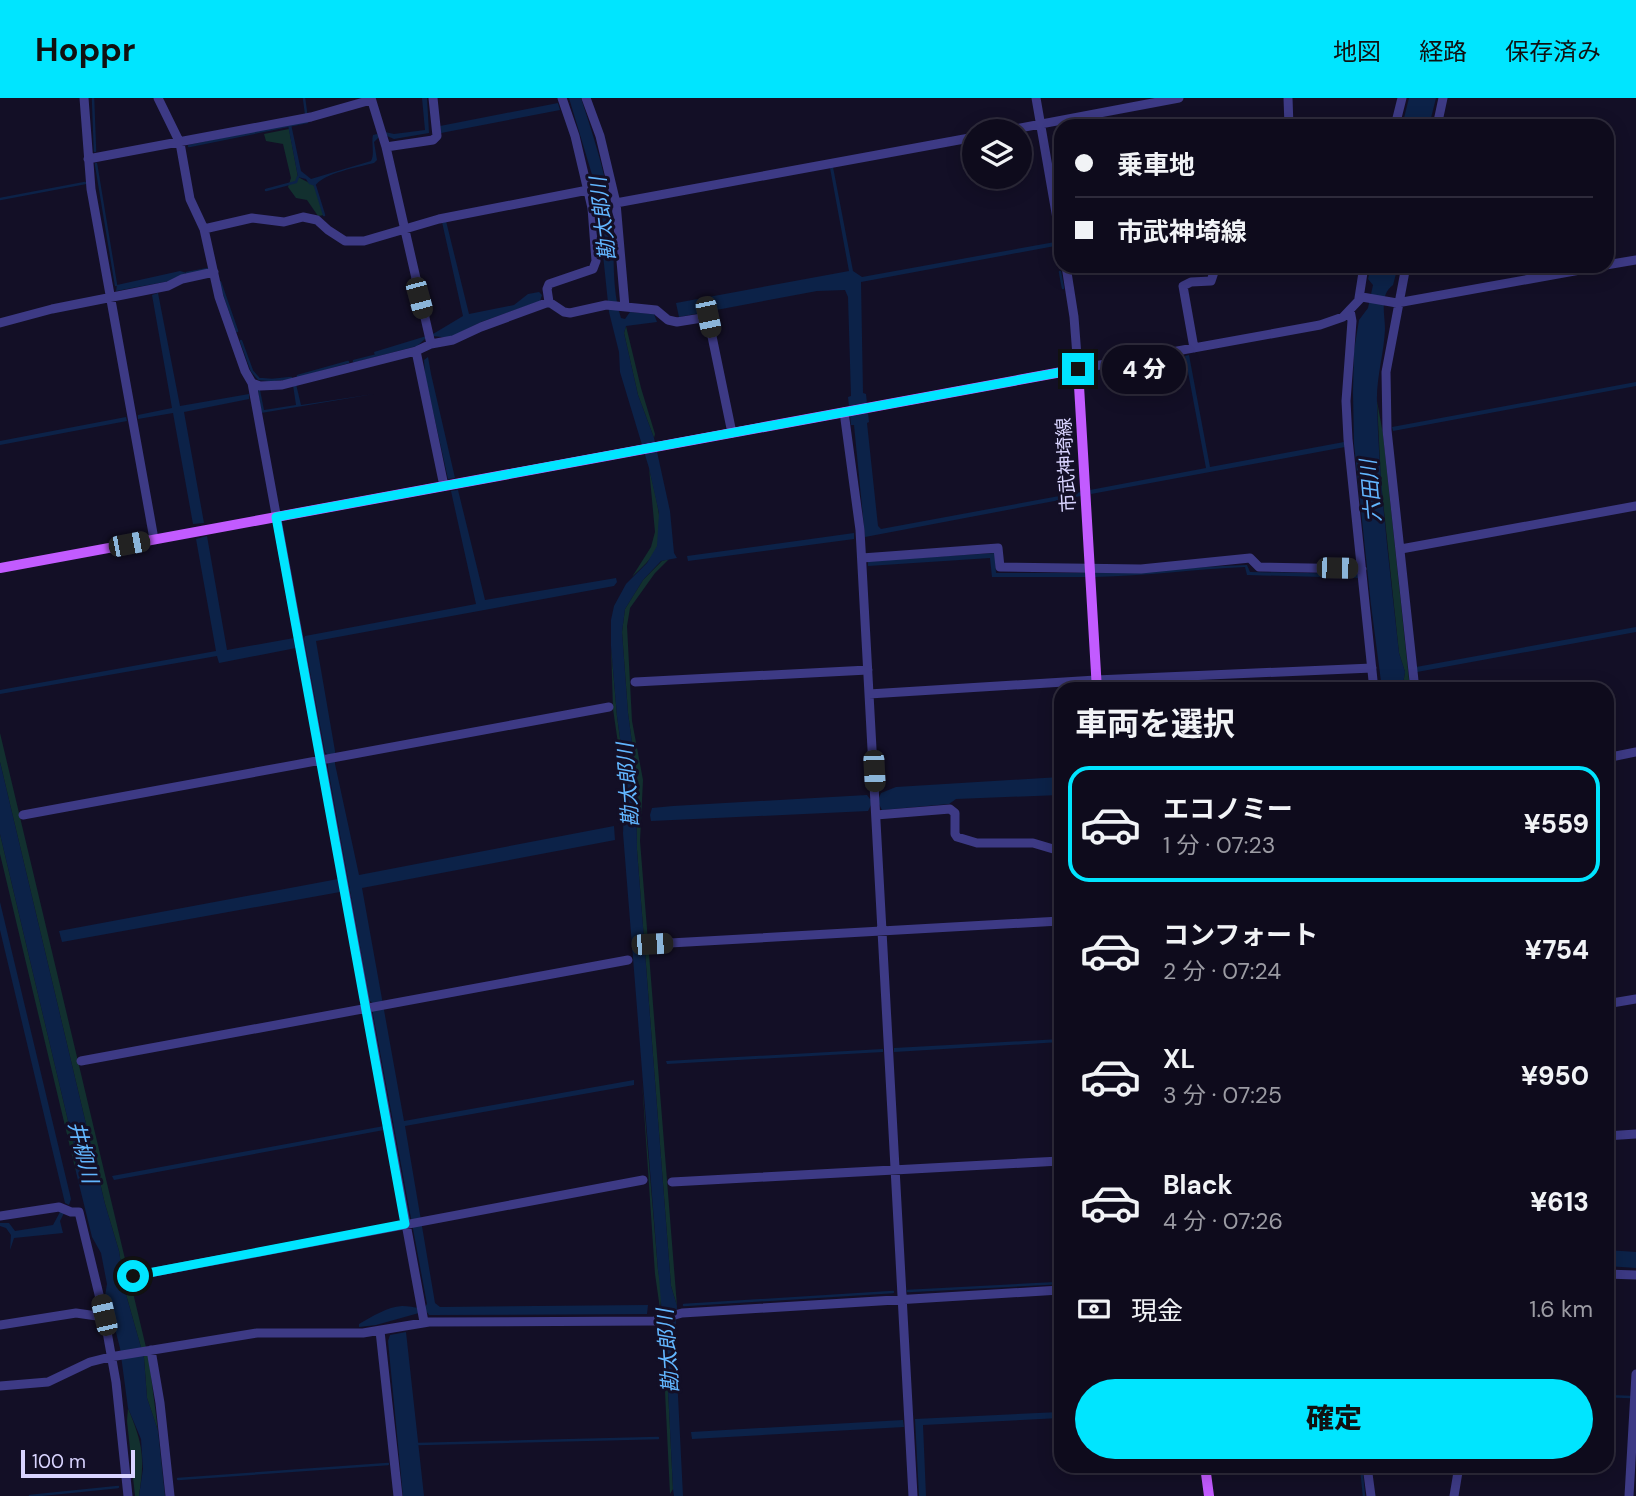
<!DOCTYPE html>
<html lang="ja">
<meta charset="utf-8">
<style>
:root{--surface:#0e0b1c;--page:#1c1929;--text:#f1f3f6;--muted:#9b9ba3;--line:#2e2b3b;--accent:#00e5ff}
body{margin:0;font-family:"DM Sans","Noto Sans JP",sans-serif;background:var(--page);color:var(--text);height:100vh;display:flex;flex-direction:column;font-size:26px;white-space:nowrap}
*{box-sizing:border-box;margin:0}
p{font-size:23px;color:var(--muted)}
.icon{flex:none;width:38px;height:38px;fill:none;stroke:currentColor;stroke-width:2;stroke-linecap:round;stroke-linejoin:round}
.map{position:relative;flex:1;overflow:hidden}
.details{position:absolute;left:1054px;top:584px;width:560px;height:791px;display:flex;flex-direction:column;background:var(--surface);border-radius:21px;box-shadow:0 4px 18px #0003,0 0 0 2px var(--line)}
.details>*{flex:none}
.hud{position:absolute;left:1054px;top:21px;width:560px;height:154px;border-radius:21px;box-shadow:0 4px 18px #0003,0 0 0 2px var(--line);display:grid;align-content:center;height:154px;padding:0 21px;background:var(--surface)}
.tools{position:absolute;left:962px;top:21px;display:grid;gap:14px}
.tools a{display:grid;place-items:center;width:70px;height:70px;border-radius:50%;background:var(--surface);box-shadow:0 4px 18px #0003,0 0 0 2px var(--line);font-size:35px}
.scale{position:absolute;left:21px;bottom:18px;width:114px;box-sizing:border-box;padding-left:7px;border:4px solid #d9d4ff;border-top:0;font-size:19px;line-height:24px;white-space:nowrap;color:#d9d4ff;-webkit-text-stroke:5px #130f26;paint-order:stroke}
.end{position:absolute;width:32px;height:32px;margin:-16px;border:9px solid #00e5ff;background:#111;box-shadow:0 0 0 4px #111}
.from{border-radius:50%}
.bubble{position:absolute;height:49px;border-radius:24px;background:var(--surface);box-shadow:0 4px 18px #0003,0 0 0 2px var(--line);font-size:23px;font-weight:800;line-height:49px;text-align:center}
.car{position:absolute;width:21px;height:42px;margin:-21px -10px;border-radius:9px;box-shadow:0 0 5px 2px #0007;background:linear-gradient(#222 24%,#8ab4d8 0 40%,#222 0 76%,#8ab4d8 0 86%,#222 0)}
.hud b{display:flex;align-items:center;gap:24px;height:66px;font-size:26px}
.hud b+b{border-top:2px solid var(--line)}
.hud i{width:18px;height:18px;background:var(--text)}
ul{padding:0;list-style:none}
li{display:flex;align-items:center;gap:21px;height:116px;margin:0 14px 10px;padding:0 7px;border:4px solid transparent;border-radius:21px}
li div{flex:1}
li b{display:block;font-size:26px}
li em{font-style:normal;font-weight:800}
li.on{border-color:var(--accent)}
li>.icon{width:63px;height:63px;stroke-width:1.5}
h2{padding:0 21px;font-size:32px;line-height:84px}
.pay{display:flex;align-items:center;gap:18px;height:77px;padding:0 21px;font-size:26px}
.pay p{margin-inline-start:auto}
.cta{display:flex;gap:14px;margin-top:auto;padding:14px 21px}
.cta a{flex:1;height:80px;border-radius:42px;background:var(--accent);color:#111;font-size:28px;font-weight:800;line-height:80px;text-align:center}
header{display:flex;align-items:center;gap:42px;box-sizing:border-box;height:98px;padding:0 35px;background:var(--accent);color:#111}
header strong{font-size:33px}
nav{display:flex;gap:38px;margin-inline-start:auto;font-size:24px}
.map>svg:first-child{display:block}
.green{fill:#12302f}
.water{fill:#0c2248}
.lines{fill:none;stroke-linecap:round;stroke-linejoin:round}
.stream{stroke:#0c2248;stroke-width:2.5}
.minor{stroke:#3d3a85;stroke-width:9}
.major{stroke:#c25bff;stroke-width:10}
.route{stroke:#00e5ff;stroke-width:9}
.labels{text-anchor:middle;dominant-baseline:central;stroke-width:6;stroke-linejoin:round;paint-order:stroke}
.street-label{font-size:19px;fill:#d9d4ff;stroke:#130f26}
.water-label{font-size:21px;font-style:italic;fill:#62b6ff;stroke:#130f26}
</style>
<header>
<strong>Hoppr</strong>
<nav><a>地図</a><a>経路</a><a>保存済み</a></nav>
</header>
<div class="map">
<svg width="1636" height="1398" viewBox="0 0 1636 1398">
<rect width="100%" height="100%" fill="#130f26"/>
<!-- green -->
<path class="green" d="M289,31L298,79L315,88L324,117L318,118L307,102L296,100L288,89L291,80L283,46L266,43L264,36Z
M626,228L641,290L655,336L654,340L638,297L624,235Z
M1377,303L1383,336L1410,591H1402L1405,574L1399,555L1381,384Z
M649,370C654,393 665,426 657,449C652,461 641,470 632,479L651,449L655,434Z
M669,461L655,475L630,510L627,528L632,623L643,682L640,743L677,1208L671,1188L637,752L636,675L628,615L622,534L625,511L643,482L662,463Z
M611,548L617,618L626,685L623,735V680L613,611Z
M0,635L149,1262L158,1333L147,1300L144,1260L125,1193L119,1153L105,1106L0,664Z
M0,736L75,1052L76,1074L0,756Z
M642,983L658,1172L662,1194L660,1211L655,1176Z
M665,1231L673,1391L670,1396L662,1232Z
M128,1310C143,1347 145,1359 139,1398H135L127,1323Z"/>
<!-- water -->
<path class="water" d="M422,0H427L429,35L394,41L387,38L385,34L394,36L425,32Z
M569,0H581C592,34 604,70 610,106C617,143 609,183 621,220L625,221L630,214L654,216L657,224L626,228L624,235L638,297L654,340L670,413L674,455L677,460L661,463L643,482L625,511L622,534L628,615L636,675L637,752L671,1188L677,1208L675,1238L683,1398H674L673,1391L665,1231C660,1211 661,1192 658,1172L623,735L626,685L617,618L611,548V522L614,508L626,486L647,465L657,448L659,415L649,370L620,274L619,254L609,214L596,90Z
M1409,0H1436L1429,28H1402Z
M558,5L560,12L441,35L440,28Z
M291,26L301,73L311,81L371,63C375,56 371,45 373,37L377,36L379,39L374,44L377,62L374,65C359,69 323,75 315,88L309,86L306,81L298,79L288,27Z
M833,69L853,173L862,179L1055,144V148L861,184L863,295L866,296L869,324L867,325L878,428L881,431L1081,394V398L865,439L854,327H851L848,299L851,298L848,199L845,192L817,193L679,219L676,205L849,173L830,70Z
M446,123L469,216L514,207L528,196L539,194L542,197L540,203L481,224L449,240L433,238L425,241L417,248L375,259L374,254L433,236L463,218L442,124Z
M1371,168H1398L1393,187C1379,197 1385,216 1385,231C1384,256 1376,280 1377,305C1379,389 1390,472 1399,555L1405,574L1402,591H1382L1371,507L1354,346L1353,294L1354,253L1359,222L1368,210L1373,187L1368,181Z
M180,173L187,175L170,183L116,193L117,187Z
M158,195L180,308L249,296V301L184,314L204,425L193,426L173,315L138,321V317L172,310L152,197Z
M1189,257L1210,369L1344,344L1345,349L1091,396L1090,392L1206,370L1185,258Z
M428,259L431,276L455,380L448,381L425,277L424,262Z
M1636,284V288L1393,333L1392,329Z
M296,286L301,307L374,296L261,315L258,292H260L264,312L296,307L293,287Z
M126,319L127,323L0,347V343Z
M458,392L485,502L616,480L617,484L614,488L316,543L335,653V666L359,777L614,728L615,742L362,790L404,1023L634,982V987L405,1028L435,1205L440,1209L648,1207L647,1216L429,1217L426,1213L376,1227L359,1229V1226C373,1218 387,1209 402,1208C411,1208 417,1211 425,1209L427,1206L373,916V905L370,903L328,670V657L325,654L304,541L305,538L476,506L451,393Z
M854,435V441L688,463L687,458Z
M207,438L227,552L294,540L296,550L219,565L217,558L0,596V592L216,553L196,441Z
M995,455L996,475H1086L1087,479H992L990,460L868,468V463Z
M1247,467L1250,474L1358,476L1359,480L1247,477L1245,469C1195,471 1146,478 1095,479V475C1146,475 1196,468 1247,467Z
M1636,529V534L1417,574L1416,569Z
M0,664L105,1106L119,1153L125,1193L144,1260L147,1300L158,1333L165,1398H139L143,1371L141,1341L128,1310L120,1250L112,1219L106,1207L105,1198L107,1186L101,1155L92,1139L76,1074L75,1052L0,736Z
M1060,679V697L956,701L949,706L882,712L879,706L871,707L868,713L651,723L650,717L652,710L673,708L867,697L870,701L879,700L881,695L896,689Z
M338,781L340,794L62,844L59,833Z
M0,804L71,1101L69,1107L65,1105L0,832Z
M1060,941V944L894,954V950Z
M883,951V954L667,966L666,963Z
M384,1028V1032L114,1082L112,1078Z
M60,1114L64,1115L60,1123L63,1135L14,1140L10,1152L11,1137L6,1130L0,1128V1125H9L15,1133L53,1127Z
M1607,1152L1636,1154V1170L1607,1168Z
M406,1234L424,1398H403L388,1243L390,1237Z
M1060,1314V1320L923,1327L926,1398H919L915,1321Z
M903,1322L904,1329L692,1341L691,1334Z"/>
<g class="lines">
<!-- stream -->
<path class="stream" d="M93,0L95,53
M304,0L306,15
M189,48L307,24
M96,66L116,187
M315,88L324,117
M266,92L296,84L298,79
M0,101L85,85
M1055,148L1059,166
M1060,174L1063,190
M187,175L208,171
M220,184L237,233
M241,243L252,273L259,281L272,282L291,280
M354,263L374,258
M298,278L348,264
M908,1193L1060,1185
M684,1207L893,1194
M1606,1298L1630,1299
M418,1346L658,1340
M1361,1368L1364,1398
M178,1381L388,1366
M30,1398L118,1389"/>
<!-- minor -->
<path class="minor" d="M84,0L91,91L154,441
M158,0L180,45L190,101L204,131L219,199L245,273L252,285L424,1224
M371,0L386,49L431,246L416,253L444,388
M586,0L600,38L616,105L625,209
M1036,0L1060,138
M1288,0L1289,28
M1395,28L1402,0
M1437,28L1443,0
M1004,33L1179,0
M386,49L433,42L437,38L433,0
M88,61L311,19L371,2
M616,105L975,39
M204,131L252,120L284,124L303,119L317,122L328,132L345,143H364L439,121L588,92
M1606,167L1636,162
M1066,168L1074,219L1078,271L1320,227L1343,219L1362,199L1397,205L1602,168
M1406,168L1386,274L1387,332L1415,592
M1359,200L1364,168
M549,204L547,191L549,186L593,171L596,163L592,110L575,38L562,0
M1350,212L1352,223L1346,303L1348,341L1374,592
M0,225L52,211L168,188L182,181L214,174
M431,246L453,242L481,229L549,204L564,214L570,215L606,207L656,212L668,222L677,224L708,219L732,335
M1194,250L1183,188L1191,184L1211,183L1216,168
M252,285L260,288L282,287L416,253
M844,314L860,432L913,1398
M1401,451L1636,408
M862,460L998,450L1000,469L1141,471L1250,460L1259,469L1362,471
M635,584L868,572
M869,596L1096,582L1372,570
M1606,660L1636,654
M23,717L609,609
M876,717L950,711L955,715V736L957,739L977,745H1033L1060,753
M652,846L1060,823
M1606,906L1636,901
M81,963L628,862
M1606,1038L1636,1036
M672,1084L1060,1063
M0,1118L59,1109L71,1114H79L104,1217L116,1284L128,1398
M1606,1176L1636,1177
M133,1178L643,1082
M0,1227L76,1215L104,1219
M380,1233L398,1398
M151,1252L160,1305L170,1398
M0,1288L48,1284L90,1264L110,1259L257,1235H363L429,1224L654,1223L682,1215L1060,1192
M1367,1368L1371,1398
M1454,1398L1459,1368
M1629,1398L1636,1276"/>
<!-- major -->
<path class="major" d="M0,470L1078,271L1097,592
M1205,1368L1209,1398"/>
</g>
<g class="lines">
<!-- route -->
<path class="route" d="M133,1178L405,1126L276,419L1078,271"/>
</g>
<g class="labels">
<!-- street labels -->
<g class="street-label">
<text transform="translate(1066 367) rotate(-93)">市武神埼線</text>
</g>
<!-- water labels -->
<g class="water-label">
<text transform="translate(603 121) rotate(-97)">勘太郎川</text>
<text transform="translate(1371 393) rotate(-95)">六田川</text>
<text transform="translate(628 687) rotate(-94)">勘太郎川</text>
<text transform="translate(83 1054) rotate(76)">井柳川</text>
<text transform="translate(668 1253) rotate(-94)">勘太郎川</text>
</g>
</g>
</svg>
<div class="tools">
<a><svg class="icon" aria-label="layers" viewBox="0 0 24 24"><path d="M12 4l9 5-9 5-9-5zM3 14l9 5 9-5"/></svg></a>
</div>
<div class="scale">100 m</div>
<i class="end from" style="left:133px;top:1178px"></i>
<i class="end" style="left:1078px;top:271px"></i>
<div class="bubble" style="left:1102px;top:247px;width:84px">4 分</div>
<i class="car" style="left:419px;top:200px;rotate:165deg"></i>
<i class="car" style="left:708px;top:219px;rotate:168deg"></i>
<i class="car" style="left:129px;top:446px;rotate:79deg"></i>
<i class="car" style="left:1337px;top:470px;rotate:91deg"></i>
<i class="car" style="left:874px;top:673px;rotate:177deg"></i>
<i class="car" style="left:652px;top:846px;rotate:87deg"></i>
<i class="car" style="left:104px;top:1217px;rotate:347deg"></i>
<div class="hud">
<b><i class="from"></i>乗車地</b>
<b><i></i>市武神埼線</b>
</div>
<section class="details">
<h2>車両を選択</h2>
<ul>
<li class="on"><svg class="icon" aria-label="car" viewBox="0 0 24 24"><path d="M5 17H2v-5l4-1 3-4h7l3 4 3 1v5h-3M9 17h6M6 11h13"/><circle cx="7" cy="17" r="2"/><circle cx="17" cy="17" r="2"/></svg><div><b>エコノミー</b><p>1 分 · 07:23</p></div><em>¥559</em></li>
<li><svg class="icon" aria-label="car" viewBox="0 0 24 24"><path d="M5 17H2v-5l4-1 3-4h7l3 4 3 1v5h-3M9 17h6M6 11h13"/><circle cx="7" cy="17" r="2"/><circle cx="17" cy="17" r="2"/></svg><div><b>コンフォート</b><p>2 分 · 07:24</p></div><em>¥754</em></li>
<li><svg class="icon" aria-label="car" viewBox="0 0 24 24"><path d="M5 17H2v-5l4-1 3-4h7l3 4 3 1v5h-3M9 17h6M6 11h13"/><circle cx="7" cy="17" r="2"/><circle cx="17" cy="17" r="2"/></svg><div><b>XL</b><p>3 分 · 07:25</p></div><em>¥950</em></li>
<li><svg class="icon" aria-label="car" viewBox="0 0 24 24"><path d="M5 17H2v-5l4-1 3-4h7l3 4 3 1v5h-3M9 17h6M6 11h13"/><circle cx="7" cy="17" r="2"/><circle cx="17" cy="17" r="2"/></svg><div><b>Black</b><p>4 分 · 07:26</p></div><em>¥613</em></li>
</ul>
<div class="pay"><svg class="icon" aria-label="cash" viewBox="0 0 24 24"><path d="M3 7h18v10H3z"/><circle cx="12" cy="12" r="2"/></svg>現金<p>1.6 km</p></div>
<div class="cta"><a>確定</a></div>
</section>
</div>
